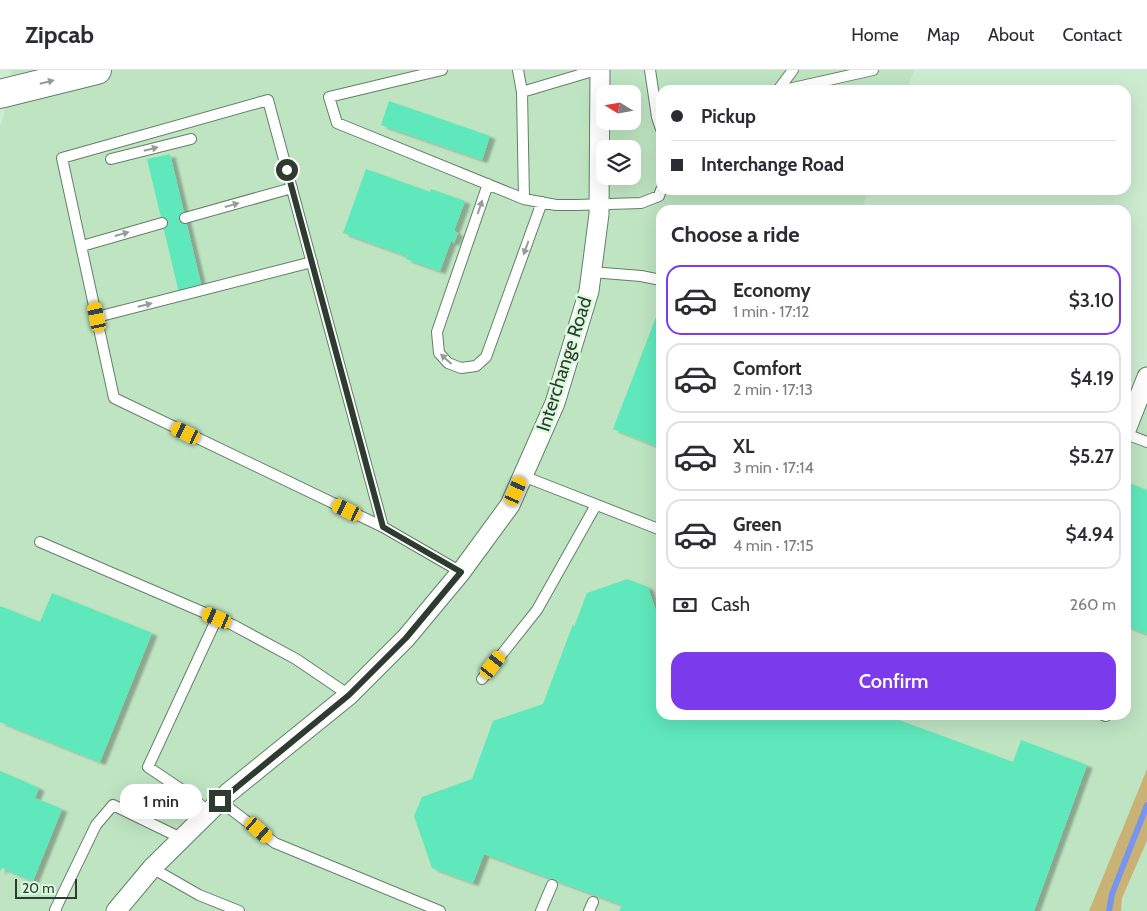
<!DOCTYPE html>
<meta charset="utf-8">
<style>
:root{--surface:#fff;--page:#f7f7f7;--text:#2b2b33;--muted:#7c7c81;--line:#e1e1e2;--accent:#7c3aed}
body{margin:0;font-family:Cabin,sans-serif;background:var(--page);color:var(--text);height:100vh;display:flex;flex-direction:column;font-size:19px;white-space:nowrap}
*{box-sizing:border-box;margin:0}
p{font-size:16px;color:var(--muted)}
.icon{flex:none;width:28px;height:28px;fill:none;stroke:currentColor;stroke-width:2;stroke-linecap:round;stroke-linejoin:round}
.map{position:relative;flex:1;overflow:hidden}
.sheet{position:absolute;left:656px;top:135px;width:475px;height:515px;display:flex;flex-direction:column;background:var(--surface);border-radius:15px;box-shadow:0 5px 20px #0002}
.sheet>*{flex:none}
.guide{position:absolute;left:656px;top:15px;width:475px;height:110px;border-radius:15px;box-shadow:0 5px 20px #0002;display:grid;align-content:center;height:110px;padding:0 15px;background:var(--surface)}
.needle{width:32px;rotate:281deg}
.fabs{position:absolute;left:596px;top:15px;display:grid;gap:10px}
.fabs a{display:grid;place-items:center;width:45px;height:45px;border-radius:10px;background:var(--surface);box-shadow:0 5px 20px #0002;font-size:25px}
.scale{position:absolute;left:15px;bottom:12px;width:62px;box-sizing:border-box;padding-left:5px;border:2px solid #2e3b30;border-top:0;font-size:14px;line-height:18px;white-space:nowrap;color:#2e3b30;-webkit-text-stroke:4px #dafadd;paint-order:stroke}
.end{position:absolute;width:22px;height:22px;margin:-11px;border:6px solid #2e3b30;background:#fff;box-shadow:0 0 0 2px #fff}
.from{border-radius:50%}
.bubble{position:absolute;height:35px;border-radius:15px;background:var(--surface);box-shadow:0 5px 20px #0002;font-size:16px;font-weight:600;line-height:35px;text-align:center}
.car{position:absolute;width:15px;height:30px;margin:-15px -8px;border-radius:6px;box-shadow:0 0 4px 1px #0007;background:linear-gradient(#f5c518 24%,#345 0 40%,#f5c518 0 76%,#345 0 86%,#f5c518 0)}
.guide b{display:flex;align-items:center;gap:18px;height:48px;font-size:19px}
.guide b+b{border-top:1px solid var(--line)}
.guide i{width:12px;height:12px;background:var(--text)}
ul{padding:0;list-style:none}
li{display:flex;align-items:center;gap:15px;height:70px;margin:0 10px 8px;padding:0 5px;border:2px solid var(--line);border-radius:15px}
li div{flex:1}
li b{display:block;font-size:19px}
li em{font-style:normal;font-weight:600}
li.selected{border-color:var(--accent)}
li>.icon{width:45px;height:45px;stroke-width:1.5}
h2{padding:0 15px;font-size:22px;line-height:60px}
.pay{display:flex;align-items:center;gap:12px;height:55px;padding:0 15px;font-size:19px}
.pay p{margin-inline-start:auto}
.button{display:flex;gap:10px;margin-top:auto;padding:10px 15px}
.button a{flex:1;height:58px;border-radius:15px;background:var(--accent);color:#fff;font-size:20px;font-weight:600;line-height:58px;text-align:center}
header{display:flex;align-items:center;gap:30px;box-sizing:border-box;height:70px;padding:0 25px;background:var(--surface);border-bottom:1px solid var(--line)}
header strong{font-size:24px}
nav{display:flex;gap:28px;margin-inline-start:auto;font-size:18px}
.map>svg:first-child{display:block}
.built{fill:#bee4c2;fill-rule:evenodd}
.green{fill:#cab275}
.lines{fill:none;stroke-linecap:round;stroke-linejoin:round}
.stream{stroke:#7695ee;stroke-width:6}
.building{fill:#5fe8bb;filter:url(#shadow)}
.service-casing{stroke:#638067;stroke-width:12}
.minor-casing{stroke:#638067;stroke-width:21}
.secondary-casing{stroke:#638067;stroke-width:30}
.service{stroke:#fff;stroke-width:10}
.minor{stroke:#fff;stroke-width:19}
.secondary{stroke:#fff;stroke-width:28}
.oneway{fill:#969d98}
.route{stroke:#2e3b30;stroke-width:6}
.labels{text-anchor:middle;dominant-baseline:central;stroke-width:5;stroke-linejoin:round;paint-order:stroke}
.street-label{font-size:19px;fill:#2e3b30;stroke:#dafadd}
</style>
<header>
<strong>Zipcab</strong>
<nav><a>Home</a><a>Map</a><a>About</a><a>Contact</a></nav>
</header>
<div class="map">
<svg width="1147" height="841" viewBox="0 0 1147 841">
<defs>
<filter id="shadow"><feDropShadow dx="5.5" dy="3" stdDeviation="1" flood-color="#0004"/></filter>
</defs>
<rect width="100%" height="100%" fill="#ccecd0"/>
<!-- built -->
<path class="built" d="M12,0H914L907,20H661V120H869L861,140H661V645H1126V327L1147,336V699L1089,841H0V55L3,49ZM605,24H632V51H605ZM605,79H632V106H605Z
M1147,771V841H1121L1122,828Z"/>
<!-- green -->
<path class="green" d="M1147,699V771L1122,828L1121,841H1089Z"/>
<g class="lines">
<!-- stream -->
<path class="stream" d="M1109,841L1112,824L1147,735"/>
</g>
<!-- building -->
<path class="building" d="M389,31L490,66L482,90L381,55Z
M170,84L202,218L179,223L147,89Z
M366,99L430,122L431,119L465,131L454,161L458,163L454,173L451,171L440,201L406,189L407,186L343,163Z
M661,234V378L613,359Z
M1126,412L1147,420V564L1126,556Z
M627,509L648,517L661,556V645H885L1013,692L1021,670L1087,695L1034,841H619L622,835L484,784L473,813L432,798L414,746L422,727L472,709L493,651L543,634L573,554L574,557L587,523Z
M52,523L152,563L100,692L0,652V536L40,552Z
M0,701L39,718L35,728L62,739L33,811L2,798L0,802Z"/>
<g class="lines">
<!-- service casing -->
<g class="service-casing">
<path id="service" d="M442,0L329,27L337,53L524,129
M518,0L522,22
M596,0L522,22L524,129L556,135H576L641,133L659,126L661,120
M650,0L657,47
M778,20L793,0
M784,20L873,0
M661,46L657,47L661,59
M111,89L191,69
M488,114L437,262L439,283L448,293L461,298L476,296L486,287L542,132
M185,148L292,118
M82,176L162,153
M591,202L641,206L661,210
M97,247L312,192
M1126,364L1147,372
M523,406L661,460
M383,457L268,30L62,88L114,328L383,457L461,502
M40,472L233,555L296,589L349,625
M482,609L537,540L596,435
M1103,645L1106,646
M220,731L275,773L440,841
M209,743L191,726L148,697L217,548
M152,798L199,825L239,841
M56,841L55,840L96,755L113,735L183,769
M541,841L552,815
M589,841L593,832"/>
</g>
<!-- minor casing -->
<g class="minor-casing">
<path id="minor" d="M1126,360L1147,307
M116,841L152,798L228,723L349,625L406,568L461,502L510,435L555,333L589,221L599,144L600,0"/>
</g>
<!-- secondary casing -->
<g class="secondary-casing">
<path id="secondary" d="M0,24L97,0"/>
</g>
<!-- service -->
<use href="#service" class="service"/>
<!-- minor -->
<use href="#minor" class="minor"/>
<!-- secondary -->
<use href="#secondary" class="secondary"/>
</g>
<!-- one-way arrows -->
<defs><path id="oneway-solid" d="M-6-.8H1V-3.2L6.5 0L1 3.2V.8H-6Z" transform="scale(1.25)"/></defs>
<g class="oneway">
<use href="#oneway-solid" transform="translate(47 12) rotate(-14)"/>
<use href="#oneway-solid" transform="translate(151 79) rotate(-14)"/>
<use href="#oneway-solid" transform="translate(232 135) rotate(-16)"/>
<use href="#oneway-solid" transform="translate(480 137) rotate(-71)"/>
<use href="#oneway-solid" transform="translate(122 164) rotate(-16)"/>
<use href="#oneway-solid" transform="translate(526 178) rotate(110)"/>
<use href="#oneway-solid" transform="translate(145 235) rotate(-14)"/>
<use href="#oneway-solid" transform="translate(446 289) rotate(-138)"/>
</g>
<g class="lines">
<!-- route -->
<path class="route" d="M220,731L349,625L406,568L461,502L383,457L287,100"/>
</g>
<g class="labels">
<!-- street labels -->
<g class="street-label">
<text transform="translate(564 294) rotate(-72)">Interchange Road</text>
</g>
</g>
</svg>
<div class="fabs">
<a><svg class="needle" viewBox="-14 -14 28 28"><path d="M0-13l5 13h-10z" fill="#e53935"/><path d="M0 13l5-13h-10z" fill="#7c7c81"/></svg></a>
<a><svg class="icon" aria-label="layers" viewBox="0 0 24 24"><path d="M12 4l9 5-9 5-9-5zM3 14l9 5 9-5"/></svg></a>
</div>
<div class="scale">20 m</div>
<i class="end from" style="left:287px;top:100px"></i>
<i class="end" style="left:220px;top:731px"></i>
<div class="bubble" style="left:120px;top:714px;width:82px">1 min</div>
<i class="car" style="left:97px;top:247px;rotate:348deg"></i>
<i class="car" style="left:186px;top:363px;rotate:296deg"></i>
<i class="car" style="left:516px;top:421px;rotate:24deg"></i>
<i class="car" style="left:347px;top:440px;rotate:296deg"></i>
<i class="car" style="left:217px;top:548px;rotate:293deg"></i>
<i class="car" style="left:493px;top:595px;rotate:38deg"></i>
<i class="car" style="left:259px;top:760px;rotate:131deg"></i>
<div class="guide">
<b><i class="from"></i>Pickup</b>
<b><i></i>Interchange Road</b>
</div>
<section class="sheet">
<h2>Choose a ride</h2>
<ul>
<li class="selected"><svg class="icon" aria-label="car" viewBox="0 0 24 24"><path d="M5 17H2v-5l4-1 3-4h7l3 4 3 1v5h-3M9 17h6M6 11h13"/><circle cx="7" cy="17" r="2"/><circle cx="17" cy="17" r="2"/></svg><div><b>Economy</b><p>1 min · 17:12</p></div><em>$3.10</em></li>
<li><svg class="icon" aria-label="car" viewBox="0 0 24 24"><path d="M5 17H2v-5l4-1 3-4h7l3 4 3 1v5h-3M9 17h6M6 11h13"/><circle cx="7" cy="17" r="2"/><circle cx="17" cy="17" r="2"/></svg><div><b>Comfort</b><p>2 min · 17:13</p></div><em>$4.19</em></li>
<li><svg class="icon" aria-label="car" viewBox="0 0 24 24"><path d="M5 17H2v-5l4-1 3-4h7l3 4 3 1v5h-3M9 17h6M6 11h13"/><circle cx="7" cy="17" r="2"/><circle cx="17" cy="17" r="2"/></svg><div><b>XL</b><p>3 min · 17:14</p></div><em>$5.27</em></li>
<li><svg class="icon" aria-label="car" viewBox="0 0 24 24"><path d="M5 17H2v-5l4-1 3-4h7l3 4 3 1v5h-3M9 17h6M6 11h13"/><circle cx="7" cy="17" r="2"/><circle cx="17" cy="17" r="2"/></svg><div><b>Green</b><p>4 min · 17:15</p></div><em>$4.94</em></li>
</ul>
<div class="pay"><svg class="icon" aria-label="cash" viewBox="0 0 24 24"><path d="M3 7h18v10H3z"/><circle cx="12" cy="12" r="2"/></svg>Cash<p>260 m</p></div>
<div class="button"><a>Confirm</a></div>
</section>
</div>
